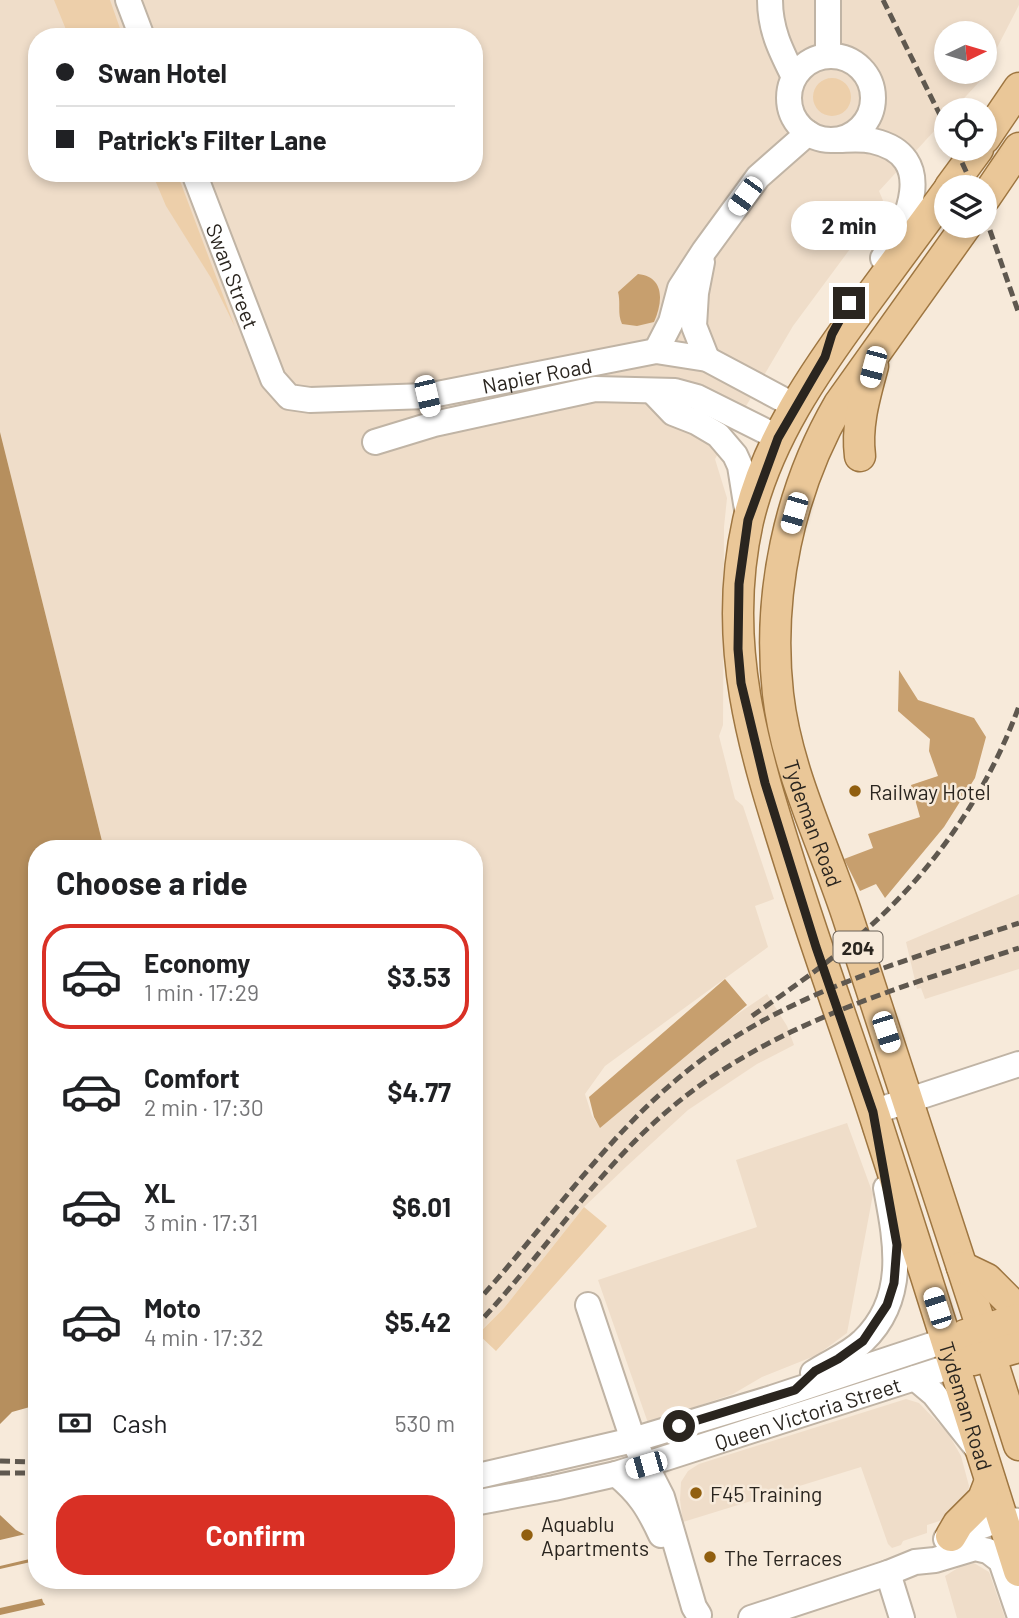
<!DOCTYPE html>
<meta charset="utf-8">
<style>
:root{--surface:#fff;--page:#f6f6f6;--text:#202124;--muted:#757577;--line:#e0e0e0;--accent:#d93025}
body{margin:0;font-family:Barlow,sans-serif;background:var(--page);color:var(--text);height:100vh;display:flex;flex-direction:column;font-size:26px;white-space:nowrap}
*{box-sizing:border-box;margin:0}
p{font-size:23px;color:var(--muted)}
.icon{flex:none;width:38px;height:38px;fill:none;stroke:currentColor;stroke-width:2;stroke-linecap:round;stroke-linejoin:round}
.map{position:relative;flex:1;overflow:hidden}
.side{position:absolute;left:28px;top:840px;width:455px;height:749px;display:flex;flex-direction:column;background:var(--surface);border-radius:28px;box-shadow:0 4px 10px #0003}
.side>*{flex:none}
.guide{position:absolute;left:28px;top:28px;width:455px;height:154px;border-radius:28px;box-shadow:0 4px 10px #0003;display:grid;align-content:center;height:154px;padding:0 28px;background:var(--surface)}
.needle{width:46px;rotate:85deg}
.tools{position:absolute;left:934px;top:21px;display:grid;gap:14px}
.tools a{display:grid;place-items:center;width:63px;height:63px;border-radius:50%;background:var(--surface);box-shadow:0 4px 10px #0003;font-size:35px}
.end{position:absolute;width:32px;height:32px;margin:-16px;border:9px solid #2a251f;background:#fff;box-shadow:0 0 0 4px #fff}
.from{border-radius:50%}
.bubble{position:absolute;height:49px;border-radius:24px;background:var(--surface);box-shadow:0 4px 10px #0003;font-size:23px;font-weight:700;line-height:49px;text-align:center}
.car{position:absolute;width:21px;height:42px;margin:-21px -10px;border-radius:9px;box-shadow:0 0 5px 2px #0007;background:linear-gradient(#fff 24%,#345 0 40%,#fff 0 76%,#345 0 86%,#fff 0)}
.guide b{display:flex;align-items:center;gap:24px;height:66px;font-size:26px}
.guide b+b{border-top:2px solid var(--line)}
.guide i{width:18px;height:18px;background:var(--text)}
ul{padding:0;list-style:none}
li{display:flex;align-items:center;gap:21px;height:105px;margin:0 14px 10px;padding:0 14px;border:4px solid transparent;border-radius:28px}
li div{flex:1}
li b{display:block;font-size:26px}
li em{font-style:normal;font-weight:700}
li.active{border-color:var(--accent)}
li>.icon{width:63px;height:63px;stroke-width:1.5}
h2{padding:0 28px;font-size:32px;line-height:84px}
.pay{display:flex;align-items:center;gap:18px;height:77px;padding:0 28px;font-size:26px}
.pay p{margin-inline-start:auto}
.button{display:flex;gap:14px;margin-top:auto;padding:14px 28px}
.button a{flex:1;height:80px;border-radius:28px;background:var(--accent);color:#fff;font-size:28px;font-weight:700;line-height:80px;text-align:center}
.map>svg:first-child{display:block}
.built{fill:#efddc9;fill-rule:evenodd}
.green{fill:#edcfaa}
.forest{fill:#c79f6e}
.water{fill:#b68f5e}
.pier{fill:#f7eada}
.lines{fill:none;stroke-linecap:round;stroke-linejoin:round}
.minor-casing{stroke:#c0b4a5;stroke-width:28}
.major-casing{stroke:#9e7641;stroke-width:33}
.minor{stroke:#fff;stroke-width:24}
.major{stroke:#eac798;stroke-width:30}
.rail{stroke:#5f584f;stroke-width:5;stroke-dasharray:10 5;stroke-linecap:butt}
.route{stroke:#2a251f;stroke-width:9}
.poi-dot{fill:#915f0f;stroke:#f7eada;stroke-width:2.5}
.labels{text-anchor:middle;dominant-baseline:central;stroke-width:5;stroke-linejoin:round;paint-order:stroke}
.shield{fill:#f7eada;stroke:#686057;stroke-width:2}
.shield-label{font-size:19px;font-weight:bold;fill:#2a251f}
.street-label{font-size:21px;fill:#2a251f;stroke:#f7eada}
.poi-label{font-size:21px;fill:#2a251f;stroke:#f7eada;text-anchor:start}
</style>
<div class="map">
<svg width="1019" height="1618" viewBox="0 0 1019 1618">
<rect width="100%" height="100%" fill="#f7eada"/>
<!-- built -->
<path class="built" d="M0,0H1019V5L985,71V33H947V72H985L981,80L953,110H947V117L879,191L884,203L793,326L715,459L727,498L724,527L723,725L719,736L735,799L743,806L774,899L755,906L768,947L605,1066L585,1094L592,1116L600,1127L717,1028L767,994L787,1026L794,1045L757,1064L688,1110L627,1166L584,1207L504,1308L474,1337V849H104L0,432ZM37,37H474V173H37Z
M1019,894V969L925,999L921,988L917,989L906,942Z
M847,1123L873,1194L847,1333L817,1355L762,1377L733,1394L648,1423L598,1280L757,1227L736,1160Z
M906,1399L919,1403L948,1433L961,1456L969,1486L968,1495L946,1519L927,1525V1533L903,1541L901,1545L892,1548L888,1544L861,1467L683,1522L680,1500L681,1482L688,1471L699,1464Z
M974,1563L989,1572L1005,1618H957L945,1576L961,1566Z"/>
<!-- green -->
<path class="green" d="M54,0H110L123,37H69Z
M813 97a19 19 0 1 1 38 0a19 19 0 1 1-38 0Z
M152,173H177L235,327L211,278L166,206Z
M584,1207L607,1226L496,1351L478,1334L504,1308Z"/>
<!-- forest -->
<path class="forest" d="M638,274C665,277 663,302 654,322L637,326L622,324C617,313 621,304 618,292Z
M899,670L918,700L974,718L986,737L975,778L944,827L885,898L876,884L860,891L844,859L873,848L868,834L920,817L911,785L938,776L929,751L930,739L898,711Z
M725,979L747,1005L600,1128L594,1117L589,1097Z"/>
<!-- water -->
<path class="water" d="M0,432L104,849H37V1405L12,1412L0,1424Z
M0,1515L16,1530L37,1541L30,1558L43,1602L55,1618H0Z"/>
<!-- pier -->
<path class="pier" d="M30,1533L37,1537V1553L34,1558L0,1566V1540Z
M35,1561L37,1580H40L45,1598L0,1608V1569Z
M49,1604L59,1618H0V1615Z"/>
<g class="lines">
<!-- minor casing -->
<g class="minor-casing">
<g id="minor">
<path d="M128,0L142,37"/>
<path d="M770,0C770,30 781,51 794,77"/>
<path d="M828,55V0"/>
<circle cx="831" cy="98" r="42"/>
<path d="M835,140C847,140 861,138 873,141C939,156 908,222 883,258"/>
<path id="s1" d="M194,173L273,379L289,397L310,400L427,396L656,351L707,359L795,406"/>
<path d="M702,262L696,293L694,326L707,359"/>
<path d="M656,351L671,322L680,288L704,251L758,177L808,133"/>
<path d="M653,392L673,413L696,422L718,435L735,455L740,466L748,516"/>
<path d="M375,442L434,424L595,389L675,391L697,397L777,437"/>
<path d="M876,1128L873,1112L1019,1064"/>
<path d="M588,1305L633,1440L662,1497L694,1607L699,1615"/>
<path d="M813,1373C829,1362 849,1355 863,1341C908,1298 896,1241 886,1188"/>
<path d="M915,1378L934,1394L976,1447"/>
<path d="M616,1474C639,1493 648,1507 661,1535"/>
<path d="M474,1477L633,1440L772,1398L947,1340"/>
<path id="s2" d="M474,1503L554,1488L616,1474L955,1365"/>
<path d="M946,1539L1002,1519L1019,1521"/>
<path d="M888,1573L902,1618"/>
<path d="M751,1618L888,1573L915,1562L935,1560L975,1548L988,1551L1001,1561L1019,1614"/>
</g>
</g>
<!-- major casing -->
<g class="major-casing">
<g id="major">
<path d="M985,138L1019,88"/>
<path d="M950,187L978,149"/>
<path id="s3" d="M947,192C919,230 891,268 863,306C815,371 767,440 748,521C720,646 755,753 792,870C818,953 848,1035 875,1117C924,1268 971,1420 1019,1571"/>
<path d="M985,198L1019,148"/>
<path id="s4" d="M966,226L839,404C789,490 767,595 778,694C787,774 826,848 850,924C907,1098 964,1271 1019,1445"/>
<path d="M860,456C856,425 865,396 873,366"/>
<path d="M962,1267L987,1279L1019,1311"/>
<path d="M965,1335L1019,1319"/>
<path d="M973,1360L1019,1347"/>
<path d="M951,1536L958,1524L983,1499L990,1481"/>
</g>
</g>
<!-- minor -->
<use href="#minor" class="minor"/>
<!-- major -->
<use href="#major" class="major"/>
<!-- rail -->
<path class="rail" d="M883,0L947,129
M956,149L973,187
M985,216L1019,314
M752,1016C796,985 840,955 879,918C941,860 990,786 1019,706
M474,1305C548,1225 609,1130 696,1064C793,990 906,961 1019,923
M474,1328C533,1266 581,1194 641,1135C748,1030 881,994 1019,948
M0,1461L37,1462
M0,1473H37"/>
</g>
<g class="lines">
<!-- route -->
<path class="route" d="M679,1426L795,1390L815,1371L838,1359L863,1341L887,1305L894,1283L897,1245L873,1112L816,947L765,783L741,683L738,649L739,584L748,520L778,438L825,357L832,334L849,303"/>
</g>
<!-- markers -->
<g class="poi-dot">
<circle cx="855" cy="791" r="7"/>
<circle cx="696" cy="1493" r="7"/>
<circle cx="527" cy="1535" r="7"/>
<circle cx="710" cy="1557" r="7"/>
</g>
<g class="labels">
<!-- shield labels -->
<rect class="shield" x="833.5" y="931.5" width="49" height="31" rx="5"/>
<g class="shield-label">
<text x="858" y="947">204</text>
</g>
<!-- street labels -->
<g class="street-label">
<text stroke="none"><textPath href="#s1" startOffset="110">Swan Street</textPath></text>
<text stroke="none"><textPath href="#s1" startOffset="495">Napier Road</textPath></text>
<text stroke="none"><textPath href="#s4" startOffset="654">Tydeman Road</textPath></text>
<text stroke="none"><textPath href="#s3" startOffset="1307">Tydeman Road</textPath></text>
<text stroke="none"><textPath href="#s2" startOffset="346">Queen Victoria Street</textPath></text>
</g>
<!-- poi labels -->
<g class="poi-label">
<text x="869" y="791">Railway Hotel</text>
<text x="710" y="1493">F45 Training</text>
<text x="541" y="1523">Aquablu<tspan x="541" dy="24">Apartments</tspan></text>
<text x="724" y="1557">The Terraces</text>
</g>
</g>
</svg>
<div class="tools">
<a><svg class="needle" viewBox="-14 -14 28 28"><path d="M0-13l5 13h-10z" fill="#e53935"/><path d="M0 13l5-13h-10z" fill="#757577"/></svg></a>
<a><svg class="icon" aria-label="locate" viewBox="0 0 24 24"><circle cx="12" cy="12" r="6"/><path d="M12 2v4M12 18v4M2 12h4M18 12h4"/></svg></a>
<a><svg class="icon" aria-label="layers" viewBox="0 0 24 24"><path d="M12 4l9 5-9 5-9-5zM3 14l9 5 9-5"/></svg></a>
</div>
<i class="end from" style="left:679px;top:1426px"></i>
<i class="end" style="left:849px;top:303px"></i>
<div class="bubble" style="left:791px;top:201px;width:116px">2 min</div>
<i class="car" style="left:745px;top:196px;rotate:216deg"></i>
<i class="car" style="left:873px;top:367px;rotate:195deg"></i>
<i class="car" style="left:427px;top:396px;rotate:167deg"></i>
<i class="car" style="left:794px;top:513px;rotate:196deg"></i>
<i class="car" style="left:886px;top:1032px;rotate:162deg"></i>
<i class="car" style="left:937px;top:1308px;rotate:342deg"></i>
<i class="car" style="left:646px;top:1465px;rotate:254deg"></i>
<div class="guide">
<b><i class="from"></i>Swan Hotel</b>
<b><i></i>Patrick's Filter Lane</b>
</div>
<section class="side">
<h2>Choose a ride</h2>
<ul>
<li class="active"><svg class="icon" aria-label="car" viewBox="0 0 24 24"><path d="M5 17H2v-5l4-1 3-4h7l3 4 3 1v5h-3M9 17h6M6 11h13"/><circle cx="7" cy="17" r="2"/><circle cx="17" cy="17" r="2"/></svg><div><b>Economy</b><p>1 min · 17:29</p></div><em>$3.53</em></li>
<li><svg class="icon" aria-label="car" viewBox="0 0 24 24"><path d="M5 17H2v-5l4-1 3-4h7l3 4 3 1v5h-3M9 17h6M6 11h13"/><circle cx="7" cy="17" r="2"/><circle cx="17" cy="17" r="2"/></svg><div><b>Comfort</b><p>2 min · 17:30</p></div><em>$4.77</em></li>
<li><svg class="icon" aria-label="car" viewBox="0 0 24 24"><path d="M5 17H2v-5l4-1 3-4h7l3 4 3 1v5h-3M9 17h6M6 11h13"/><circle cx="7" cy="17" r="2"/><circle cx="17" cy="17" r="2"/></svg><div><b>XL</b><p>3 min · 17:31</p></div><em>$6.01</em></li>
<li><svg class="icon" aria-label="car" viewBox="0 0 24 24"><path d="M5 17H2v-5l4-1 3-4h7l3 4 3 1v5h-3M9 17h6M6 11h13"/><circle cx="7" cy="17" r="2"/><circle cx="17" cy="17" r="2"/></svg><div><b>Moto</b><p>4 min · 17:32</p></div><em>$5.42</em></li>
</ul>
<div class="pay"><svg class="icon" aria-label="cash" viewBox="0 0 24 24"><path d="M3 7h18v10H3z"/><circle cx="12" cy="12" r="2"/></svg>Cash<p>530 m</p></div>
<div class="button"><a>Confirm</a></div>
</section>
</div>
